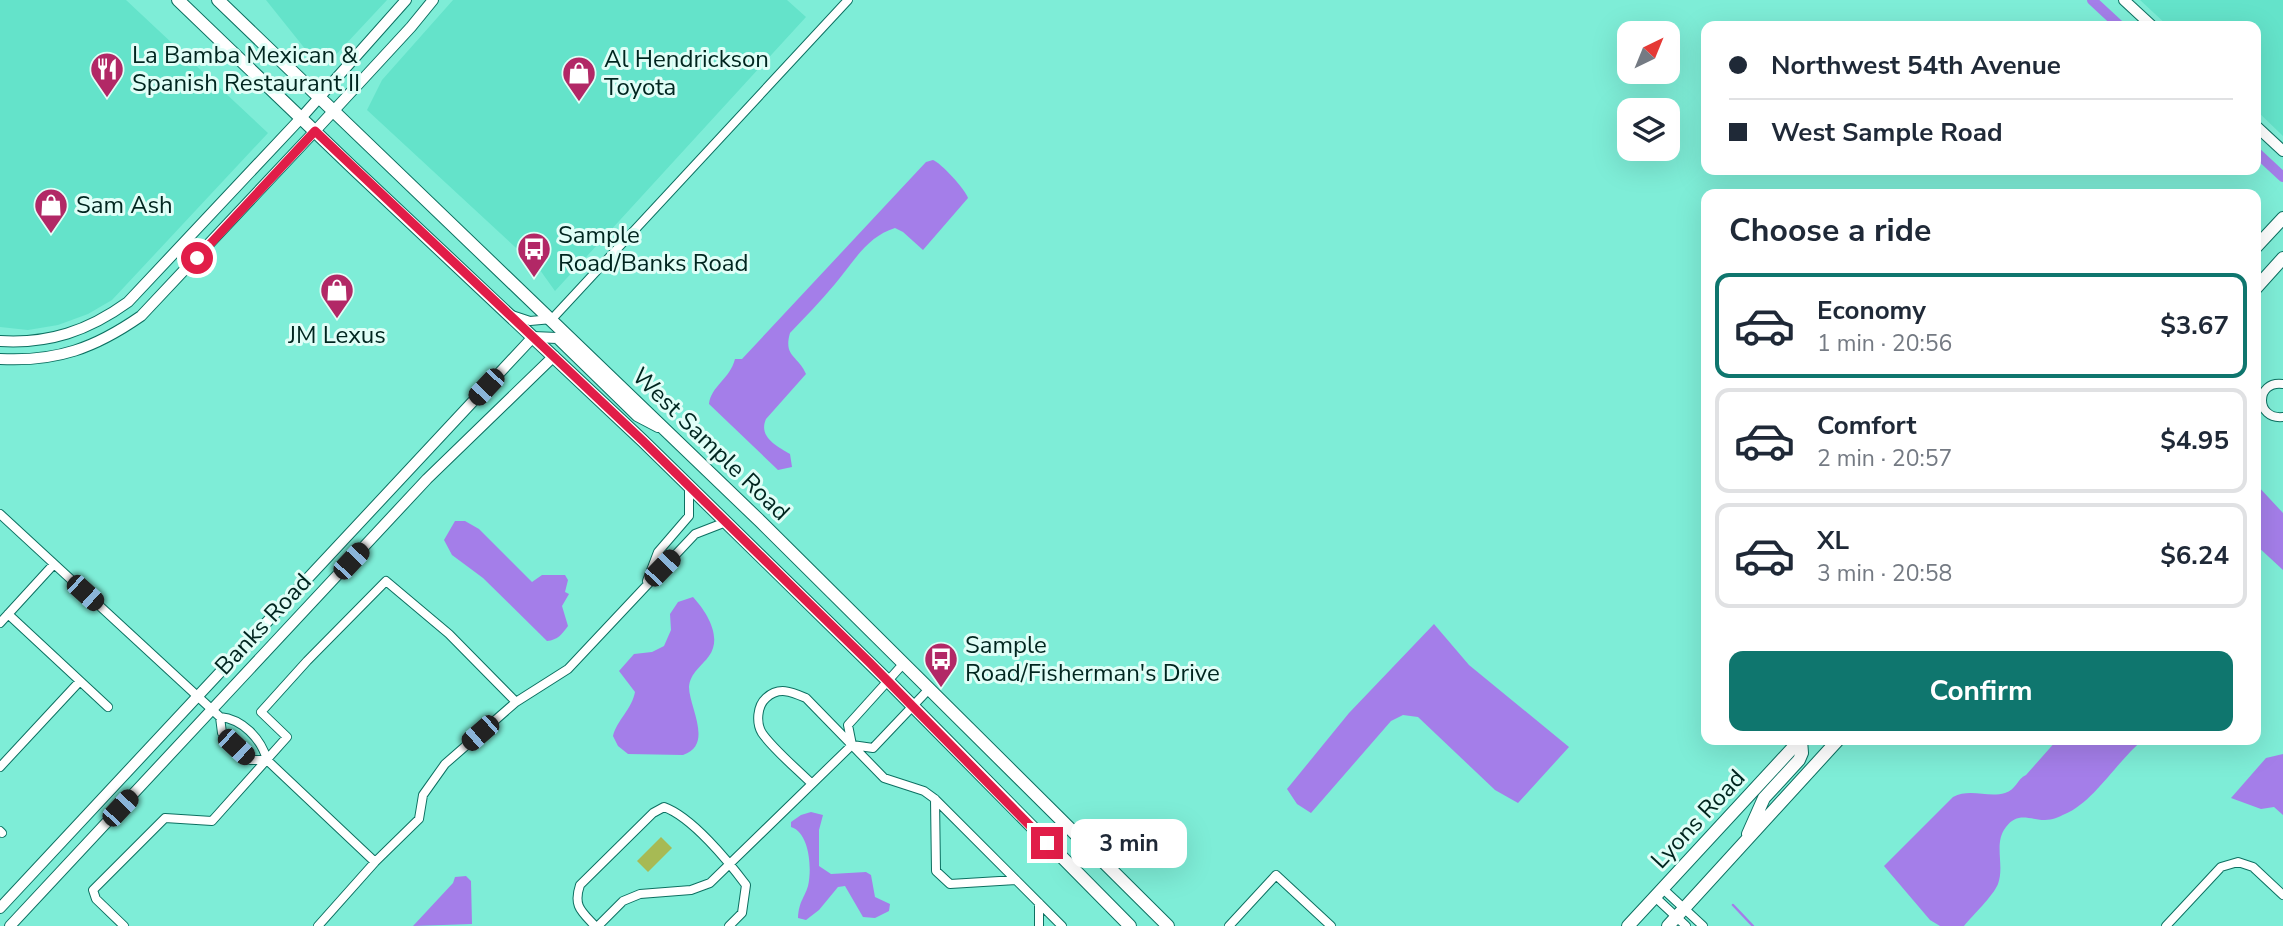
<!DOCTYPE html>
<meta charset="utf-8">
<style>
:root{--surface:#fff;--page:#f2f2f3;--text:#1f2937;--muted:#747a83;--line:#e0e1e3;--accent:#0f766e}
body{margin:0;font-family:"Nunito Sans",sans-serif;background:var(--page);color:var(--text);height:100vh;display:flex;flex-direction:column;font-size:26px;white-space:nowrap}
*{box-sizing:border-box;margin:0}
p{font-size:23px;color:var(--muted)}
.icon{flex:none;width:38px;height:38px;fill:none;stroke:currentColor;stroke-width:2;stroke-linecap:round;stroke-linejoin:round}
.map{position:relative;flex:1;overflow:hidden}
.details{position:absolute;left:1701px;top:189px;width:560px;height:556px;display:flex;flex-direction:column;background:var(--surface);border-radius:14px;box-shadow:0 7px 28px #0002}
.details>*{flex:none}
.banner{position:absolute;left:1701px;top:21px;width:560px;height:154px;border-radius:14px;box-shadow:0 7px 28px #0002;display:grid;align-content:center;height:154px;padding:0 28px;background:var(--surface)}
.needle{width:46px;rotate:43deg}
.buttons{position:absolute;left:1617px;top:21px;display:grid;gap:14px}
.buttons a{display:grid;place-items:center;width:63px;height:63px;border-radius:14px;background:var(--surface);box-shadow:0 7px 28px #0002;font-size:35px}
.end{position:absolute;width:32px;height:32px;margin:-16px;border:9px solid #e11d48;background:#fff;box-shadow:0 0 0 4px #fff}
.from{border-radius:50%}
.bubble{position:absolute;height:49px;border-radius:14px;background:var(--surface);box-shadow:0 7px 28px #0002;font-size:23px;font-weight:700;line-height:49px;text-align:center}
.car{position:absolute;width:21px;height:42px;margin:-21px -10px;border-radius:9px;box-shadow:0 0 5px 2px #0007;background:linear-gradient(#222 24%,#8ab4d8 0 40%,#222 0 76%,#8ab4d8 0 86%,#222 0)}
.banner b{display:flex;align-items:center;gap:24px;height:66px;font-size:26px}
.banner b+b{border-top:2px solid var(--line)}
.banner i{width:18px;height:18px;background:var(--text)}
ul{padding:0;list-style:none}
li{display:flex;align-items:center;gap:21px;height:105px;margin:0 14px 10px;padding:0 14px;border:4px solid var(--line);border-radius:14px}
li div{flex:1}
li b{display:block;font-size:26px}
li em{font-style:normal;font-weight:700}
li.current{border-color:var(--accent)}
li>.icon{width:63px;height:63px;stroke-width:1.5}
h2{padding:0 28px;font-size:32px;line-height:84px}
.button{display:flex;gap:14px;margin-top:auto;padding:14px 28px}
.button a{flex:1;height:80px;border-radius:14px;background:var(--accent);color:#fff;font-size:28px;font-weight:700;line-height:80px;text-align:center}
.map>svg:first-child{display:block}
.built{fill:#64e3ca}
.green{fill:#a7ba54}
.water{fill:#a47ee9}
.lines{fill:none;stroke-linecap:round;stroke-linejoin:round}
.stream{stroke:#a47ee9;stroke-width:2.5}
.canal{stroke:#a47ee9;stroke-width:10}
.minor-casing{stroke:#0c7061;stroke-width:10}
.tertiary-casing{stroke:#0c7061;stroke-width:12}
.primary-casing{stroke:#0c7061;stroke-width:14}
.minor{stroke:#fff;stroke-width:8}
.tertiary{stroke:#fff;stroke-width:10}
.primary{stroke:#fff;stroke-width:12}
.route{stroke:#e11d48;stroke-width:9}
.labels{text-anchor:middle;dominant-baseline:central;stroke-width:6;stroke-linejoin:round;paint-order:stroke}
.poi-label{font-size:24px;fill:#00251f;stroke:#e0fef7;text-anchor:start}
.street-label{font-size:24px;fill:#00251f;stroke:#e0fef7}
</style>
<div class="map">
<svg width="2283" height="926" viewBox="0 0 2283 926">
<rect width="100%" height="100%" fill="#7eedd7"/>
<!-- built -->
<path class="built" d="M0,0H126L268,133L112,300L88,314L58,325L28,330L0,327Z
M266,0H387L330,61L314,60Z
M453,0H787L806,17L555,291L540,270L367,110L382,80Z
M2140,0H2283V136L2256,110V26H2168Z"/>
<!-- green -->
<path class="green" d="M661,837L672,848L648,872L637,861Z"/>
<!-- water -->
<path class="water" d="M933,160C940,162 966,190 968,198L923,250L903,232L895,228C866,237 853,263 835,284C821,301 805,317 790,333C783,357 799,356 806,374L766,419C758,437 777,446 790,454L792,467L778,470L709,404C711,386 730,379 735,359H742L926,162Z
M2256,484L2283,513V570L2256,545Z
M455,521H465L479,529L532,582L542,575H565L568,580L565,592L569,594L562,606L568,626C562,634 558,640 547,641L483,578L452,555L444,540Z
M693,597C706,611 723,637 709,656C702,666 690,673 689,687C689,707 714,745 683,755L628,754L618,746L613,736C617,720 632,709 635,692L619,671L634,654L652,652L664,646L671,630L670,614L678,602Z
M1434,624L1469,665L1569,747L1518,803L1495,790L1418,717L1403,715L1391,721L1311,813L1297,804L1287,789L1349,713Z
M2057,740H2143C2117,761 2094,802 2065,814C2059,817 2052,820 2045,820C2030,820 2018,811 2006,827C1993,843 2005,865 1998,884C1993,896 1973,915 1964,926H1940L1930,920L1884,866L1953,797C1970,788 1988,798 2005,793C2016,790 2017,779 2026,775Z
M2283,754V815L2274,807L2261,809L2231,798L2266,758Z
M811,812L823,815L819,830V866L831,874L866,872L871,875L875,897L890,904L889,911L875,918L863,917L845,886L838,887L819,910L806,920L798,918C799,901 804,899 808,886C812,869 810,833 791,827V822L801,815Z
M466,876L471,881L472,924L413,926L453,883L455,877Z"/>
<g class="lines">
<!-- stream -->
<path class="stream" d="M1733,905L1753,926"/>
<!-- canal -->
<path class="canal" d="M2092,0L2120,26
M2256,152L2283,177"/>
<!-- minor casing -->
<g class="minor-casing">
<path id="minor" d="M512,315L530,321L552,319L848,0
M2283,384C2255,380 2255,420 2283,417
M0,514L220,717C242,719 261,738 267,760L375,862
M647,581L658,552L689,516V486
M8,614L108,707
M0,623L54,564
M220,717L222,733L250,760H267
M852,745L848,725L904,663
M852,745L873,748L929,689
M0,767L80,681
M812,784C798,770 773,749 762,733C756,723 757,706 766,698C779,686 792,692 806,698L884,778L924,791L935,799L1062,926
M935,799L936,871L950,884L1016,880
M0,831L2,833
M1662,888L1703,926
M1655,897L1686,926
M1039,903V926
M124,926L96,899L93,890L165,818L212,821L287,737L261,712L307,661L386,581L449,634L516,702
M318,926L375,862L419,819L423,795L445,764L516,702L568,669L695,534L726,522
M595,926C581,911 573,906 580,885L653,813L664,807C692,817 728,861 746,885L742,913L729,926
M598,926L623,901L640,894L691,890L710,883L852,745
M1229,926L1276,875L1331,926
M2166,926L2221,867L2238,862L2253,867L2283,895"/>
</g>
<!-- tertiary casing -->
<g class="tertiary-casing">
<path id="tertiary" d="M2124,0L2152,26
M2256,126L2283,151
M0,341C49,344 88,331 128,302L301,118L406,0
M0,359C57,362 95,348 141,316L315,131L411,27L433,0
M0,908L533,337L557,338L637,416L658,427
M10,926L427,479L554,356"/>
</g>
<!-- primary casing -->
<g class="primary-casing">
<path id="primary" d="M178,0L353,168L643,441L888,681L1130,926
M218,0L761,522L1168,926
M2256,247L2283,218
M2256,288L2283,258
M1748,834L1764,798L1799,760L1802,753L1801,740
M1628,926L1800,740
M1668,926L1838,740"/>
</g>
<!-- minor -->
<use href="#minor" class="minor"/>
<!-- tertiary -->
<use href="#tertiary" class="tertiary"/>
<!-- primary -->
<use href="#primary" class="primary"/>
</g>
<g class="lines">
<!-- route -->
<path class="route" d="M197,258L315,131L643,441L870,663L1047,843"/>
</g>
<!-- icons -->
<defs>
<g id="restaurant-pin" transform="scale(1.75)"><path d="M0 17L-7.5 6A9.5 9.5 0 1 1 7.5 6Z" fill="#b22866" stroke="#e0fef7"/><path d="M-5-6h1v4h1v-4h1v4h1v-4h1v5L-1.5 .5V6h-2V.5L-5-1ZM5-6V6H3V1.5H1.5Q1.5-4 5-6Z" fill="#fff"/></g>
<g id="shop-pin" transform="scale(1.75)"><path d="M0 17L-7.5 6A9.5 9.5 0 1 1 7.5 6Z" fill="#b22866" stroke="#e0fef7"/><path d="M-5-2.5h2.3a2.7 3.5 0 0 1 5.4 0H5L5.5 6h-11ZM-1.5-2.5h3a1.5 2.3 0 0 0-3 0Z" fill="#fff"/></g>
<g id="bus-pin" transform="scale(1.75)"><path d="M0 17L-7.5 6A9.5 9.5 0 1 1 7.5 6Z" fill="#b22866" stroke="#e0fef7"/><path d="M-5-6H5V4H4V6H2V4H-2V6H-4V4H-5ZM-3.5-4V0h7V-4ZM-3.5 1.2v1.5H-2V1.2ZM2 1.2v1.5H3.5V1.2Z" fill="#fff"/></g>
</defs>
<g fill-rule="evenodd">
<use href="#restaurant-pin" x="107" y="69"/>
<use href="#shop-pin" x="579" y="73"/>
<use href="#shop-pin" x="51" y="205"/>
<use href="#bus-pin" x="534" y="249"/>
<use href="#shop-pin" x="337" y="290"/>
<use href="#bus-pin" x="941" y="659"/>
</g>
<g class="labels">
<!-- poi labels -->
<g class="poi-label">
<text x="132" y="55">La Bamba Mexican &amp;<tspan x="132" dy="28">Spanish Restaurant II</tspan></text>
<text x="604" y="59">Al Hendrickson<tspan x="604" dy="28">Toyota</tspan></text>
<text x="76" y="205">Sam Ash</text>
<text x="558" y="235">Sample<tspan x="558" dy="28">Road/Banks Road</tspan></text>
<text x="337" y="335" text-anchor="middle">JM Lexus</text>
<text x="965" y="645">Sample<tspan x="965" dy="28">Road/Fisherman's Drive</tspan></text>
</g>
<!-- street labels -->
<g class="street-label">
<text transform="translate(711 444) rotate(44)">West Sample Road</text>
<text transform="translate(263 624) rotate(-47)">Banks Road</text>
<text transform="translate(1698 819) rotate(-47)">Lyons Road</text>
</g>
</g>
</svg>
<div class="buttons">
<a><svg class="needle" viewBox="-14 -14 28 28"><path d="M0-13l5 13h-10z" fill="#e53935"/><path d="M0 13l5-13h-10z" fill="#747a83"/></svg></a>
<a><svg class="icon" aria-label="layers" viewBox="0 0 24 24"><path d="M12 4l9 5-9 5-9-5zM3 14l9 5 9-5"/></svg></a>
</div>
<i class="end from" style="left:197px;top:258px"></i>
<i class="end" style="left:1047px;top:843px"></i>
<div class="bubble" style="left:1071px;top:819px;width:116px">3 min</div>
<i class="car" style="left:486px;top:387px;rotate:223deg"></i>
<i class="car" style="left:351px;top:561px;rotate:43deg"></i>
<i class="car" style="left:662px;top:568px;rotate:44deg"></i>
<i class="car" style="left:85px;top:593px;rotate:132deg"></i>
<i class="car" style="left:480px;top:733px;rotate:229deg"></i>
<i class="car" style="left:236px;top:747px;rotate:133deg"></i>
<i class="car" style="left:120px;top:808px;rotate:43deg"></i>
<div class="banner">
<b><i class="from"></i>Northwest 54th Avenue</b>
<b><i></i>West Sample Road</b>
</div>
<section class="details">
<h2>Choose a ride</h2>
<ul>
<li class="current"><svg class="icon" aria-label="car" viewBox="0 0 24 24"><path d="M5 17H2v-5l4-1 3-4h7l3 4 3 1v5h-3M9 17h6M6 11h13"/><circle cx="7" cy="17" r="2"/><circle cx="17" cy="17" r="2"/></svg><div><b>Economy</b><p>1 min · 20:56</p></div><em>$3.67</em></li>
<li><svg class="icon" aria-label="car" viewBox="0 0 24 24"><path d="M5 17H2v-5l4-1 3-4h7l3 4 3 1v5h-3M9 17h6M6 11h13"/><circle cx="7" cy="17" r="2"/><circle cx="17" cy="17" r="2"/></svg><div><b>Comfort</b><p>2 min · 20:57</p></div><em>$4.95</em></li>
<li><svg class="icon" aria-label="car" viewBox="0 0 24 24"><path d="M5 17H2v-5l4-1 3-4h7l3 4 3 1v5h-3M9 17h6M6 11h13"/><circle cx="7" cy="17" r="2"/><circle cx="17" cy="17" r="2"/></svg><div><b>XL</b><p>3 min · 20:58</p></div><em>$6.24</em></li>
</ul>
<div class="button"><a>Confirm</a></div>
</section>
</div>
